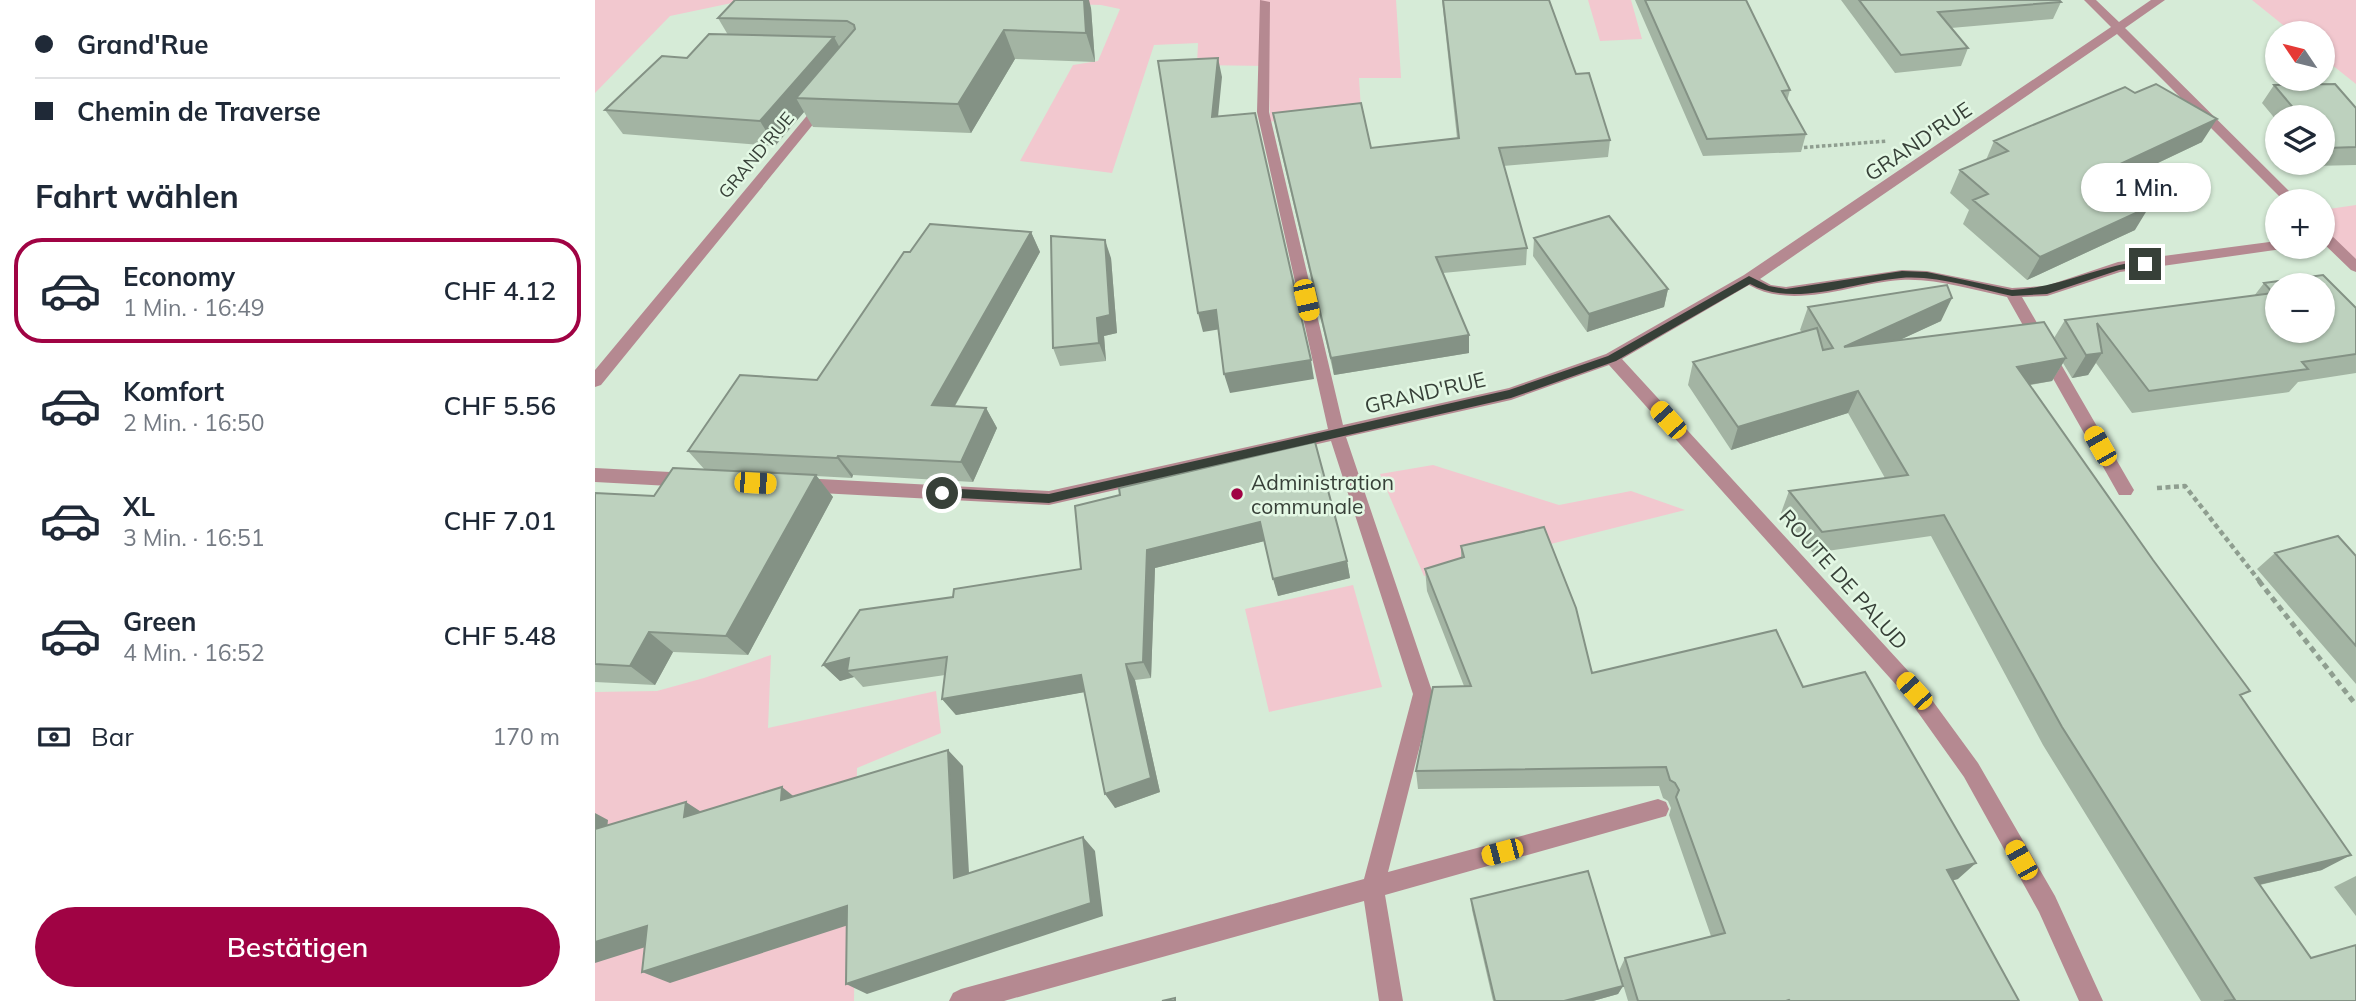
<!DOCTYPE html>
<html lang="de">
<meta charset="utf-8">
<style>
:root{--surface:#fff;--page:#f2f2f3;--text:#1f2937;--muted:#747a83;--line:#e0e1e3;--accent:#a00344}
body{margin:0;font-family:Mulish,sans-serif;background:var(--page);color:var(--text);height:100vh;display:flex;flex-direction:column;font-size:26px;white-space:nowrap}
*{box-sizing:border-box;margin:0}
p{font-size:23px;color:var(--muted)}
.icon{flex:none;width:38px;height:38px;fill:none;stroke:currentColor;stroke-width:2;stroke-linecap:round;stroke-linejoin:round}
.map{position:relative;flex:1;overflow:hidden}
.panel{display:flex;flex-direction:column;background:var(--surface);width:595px}
.panel>*{flex:none}
.top-card{display:grid;align-content:center;height:154px;padding:0 35px;background:var(--surface)}
.needle{width:46px;rotate:305deg}
.controls{position:absolute;left:1670px;top:21px;display:grid;gap:14px}
.controls a{display:grid;place-items:center;width:70px;height:70px;border-radius:50%;background:var(--surface);box-shadow:0 2px 5px #0004;font-size:35px}
.end{position:absolute;width:32px;height:32px;margin:-16px;border:9px solid #374038;background:#fff;box-shadow:0 0 0 4px #fff}
.from{border-radius:50%}
.bubble{position:absolute;height:49px;border-radius:24px;background:var(--surface);box-shadow:0 2px 5px #0004;font-size:23px;font-weight:600;line-height:49px;text-align:center}
.car{position:absolute;width:21px;height:42px;margin:-21px -10px;border-radius:9px;box-shadow:0 0 5px 2px #0007;background:linear-gradient(#f5c518 24%,#345 0 40%,#f5c518 0 76%,#345 0 86%,#f5c518 0)}
.top-card b{display:flex;align-items:center;gap:24px;height:66px;font-size:26px}
.top-card b+b{border-top:2px solid var(--line)}
.top-card i{width:18px;height:18px;background:var(--text)}
ul{padding:0;list-style:none}
li{display:flex;align-items:center;gap:21px;height:105px;margin:0 14px 10px;padding:0 21px;border:4px solid transparent;border-radius:28px}
li div{flex:1}
li b{display:block;font-size:26px}
li em{font-style:normal;font-weight:600}
li.on{border-color:var(--accent)}
li>.icon{width:63px;height:63px;stroke-width:1.5}
h2{padding:0 35px;font-size:32px;line-height:84px}
.pay{display:flex;align-items:center;gap:18px;height:77px;padding:0 35px;font-size:26px}
.pay p{margin-inline-start:auto}
.action{display:flex;gap:14px;margin-top:auto;padding:14px 35px}
.action a{flex:1;height:80px;border-radius:42px;background:var(--accent);color:#fff;font-size:28px;font-weight:600;line-height:80px;text-align:center}
main{display:flex;flex:1;min-height:0}
.map>svg:first-child{display:block}
.green{fill:#f2c8cf}
.lines{fill:none;stroke-linecap:round;stroke-linejoin:round}
.path-far2{stroke:#8f9e90;stroke-width:3.5;stroke-dasharray:3.5 2.5;stroke-linecap:butt}
.path-far1{stroke:#8f9e90;stroke-width:4.5;stroke-dasharray:5 3.5;stroke-linecap:butt}
.path{stroke:#8f9e90;stroke-width:5;stroke-dasharray:6 4.5;stroke-linecap:butt}
.minor{fill:#b58991;fill-rule:evenodd}
.wall{fill:#a3b4a3}
.shaded-wall{fill:#849285}
.building{fill:#bdd1be;stroke:#849285;stroke-width:2;fill-rule:evenodd}
.route{fill:#374038}
.poi-dot{fill:#a00344;stroke:#e3f8e4;stroke-width:2.5}
.labels{text-anchor:middle;dominant-baseline:central;stroke-width:5;stroke-linejoin:round;paint-order:stroke}
.far-street-label{font-size:18px;fill:#374038;stroke:#e3f8e4}
.street-label{font-size:21px;fill:#374038;stroke:#e3f8e4}
.poi-label{font-size:21px;fill:#374038;stroke:#e3f8e4;text-anchor:start}
</style>
<main>
<section class="panel">
<div class="top-card">
<b><i class="from"></i>Grand'Rue</b>
<b><i></i>Chemin de Traverse</b>
</div>
<h2>Fahrt wählen</h2>
<ul>
<li class="on"><svg class="icon" aria-label="car" viewBox="0 0 24 24"><path d="M5 17H2v-5l4-1 3-4h7l3 4 3 1v5h-3M9 17h6M6 11h13"/><circle cx="7" cy="17" r="2"/><circle cx="17" cy="17" r="2"/></svg><div><b>Economy</b><p>1 Min. · 16:49</p></div><em>CHF 4.12</em></li>
<li><svg class="icon" aria-label="car" viewBox="0 0 24 24"><path d="M5 17H2v-5l4-1 3-4h7l3 4 3 1v5h-3M9 17h6M6 11h13"/><circle cx="7" cy="17" r="2"/><circle cx="17" cy="17" r="2"/></svg><div><b>Komfort</b><p>2 Min. · 16:50</p></div><em>CHF 5.56</em></li>
<li><svg class="icon" aria-label="car" viewBox="0 0 24 24"><path d="M5 17H2v-5l4-1 3-4h7l3 4 3 1v5h-3M9 17h6M6 11h13"/><circle cx="7" cy="17" r="2"/><circle cx="17" cy="17" r="2"/></svg><div><b>XL</b><p>3 Min. · 16:51</p></div><em>CHF 7.01</em></li>
<li><svg class="icon" aria-label="car" viewBox="0 0 24 24"><path d="M5 17H2v-5l4-1 3-4h7l3 4 3 1v5h-3M9 17h6M6 11h13"/><circle cx="7" cy="17" r="2"/><circle cx="17" cy="17" r="2"/></svg><div><b>Green</b><p>4 Min. · 16:52</p></div><em>CHF 5.48</em></li>
</ul>
<div class="pay"><svg class="icon" aria-label="cash" viewBox="0 0 24 24"><path d="M3 7h18v10H3z"/><circle cx="12" cy="12" r="2"/></svg>Bar<p>170 m</p></div>
<div class="action"><a>Bestätigen</a></div>
</section>
<div class="map">
<svg width="1761" height="1001" viewBox="0 0 1761 1001">
<rect width="100%" height="100%" fill="#d6ebd7"/>
<!-- green -->
<path class="green" d="M0,0H151L75,16L0,93Z
M338,0H801L806,78H764L766,109L701,125L675,121L673,66L602,65L603,43L559,45L517,173L425,161L478,65L503,61L525,9L506,5Z
M993,0H1036L1047,39L1005,41Z
M1657,0H1761V84L1727,57V33H1698Z
M1761,205V264L1727,230V210Z
M838,465L964,505L1036,491L1090,510L829,576L785,474Z
M758,585L787,687L674,712L650,609Z
M176,655L173,728L341,691L346,733L262,768L259,1001H0V692L62,691L109,678Z"/>
<g class="lines">
<!-- path-far2 -->
<path class="path-far2" d="M1203,148L1292,141"/>
<!-- path-far1 -->
<path class="path-far1" d="M1562,488L1590,486L1666,583"/>
<!-- path -->
<path class="path" d="M1664,581L1761,705"/>
<!-- minor -->
<path class="minor" d="M665,0L675,2L674,112L748,425L914,388L1011,354L1149,275L1516,27L1489,0H1501L1524,22L1556,0H1570L1530,28L1704,201H1689L1522,34L1165,279L1176,285L1191,287L1307,270L1332,271L1417,288L1451,286L1523,262L1682,241V247H1689L1687,249L1525,272L1452,296L1427,297L1536,485L1539,490L1536,495H1524L1412,297C1378,290 1341,278 1306,280C1258,283 1199,311 1154,285L1027,359L1326,685L1383,763L1460,896L1508,1001H1484L1444,912L1369,777L1312,697L1014,365L916,400L751,437L838,694L793,872L1063,799L1071,802L1074,809L1071,816L790,895L808,1001H784L769,901L409,1001H354L358,993L366,989L769,879L818,694L736,441L454,505L206,492L200,490L197,485L200,480L206,478L454,491L733,429L662,112Z
M229,99L235,103L233,106L6,385L0,387V370L225,100Z
M1727,229L1732,231L1761,259V272L1756,270L1727,242Z
M0,468L94,473L100,475L103,480L100,485L94,487L0,482Z"/>
</g>
<!-- wall -->
<path class="wall" d="M847,0H954L981,74L1015,140L1013,157L908,166L932,248L931,265L848,273L874,335V353L739,375L681,130L678,113L776,148L862,138Z
M1040,0H1151L1195,90L1192,101L1211,134L1206,152L1108,156Z
M1246,0H1464L1466,2L1458,19L1356,28L1373,48L1366,66L1300,73Z
M496,8L500,62L420,59L376,133L218,127L209,112L180,146L28,134L10,110L92,58L133,35L123,18Z
M1679,85L1761,108V165L1718,166L1716,163H1727V117H1682V121L1667,103Z
M1399,141L1607,142L1521,183L1540,230L1432,280L1368,224L1374,210L1355,193L1365,170L1391,160Z
M436,232L445,252L360,406L391,408L402,428L378,482L258,475L257,478L221,476L238,497L153,655L78,652L60,685L0,682V493L59,496L110,470L93,451L222,380Z
M939,238L1073,289L1069,307L992,332L938,256Z
M516,258L522,333L509,336L511,361L465,366L458,348Z
M1669,283L1761,308V373L1703,382L1694,392L1537,413L1501,363L1493,375L1477,378L1468,363L1457,381L1435,385L1647,697L1727,870L1665,885L1716,958L1761,1001H1606L1448,745L1336,536L1218,553L1186,513L1194,491L1290,478L1253,413L1136,450L1093,385L1098,362L1207,332L1205,330L1213,307L1346,321L1304,340L1459,338L1470,320L1659,296Z
M525,495L752,561L755,578L683,596L669,541L560,568L556,678L540,680L565,792L520,808L489,692L361,715L347,699L350,675L268,687L259,677L245,681L228,665L358,597L486,569Z
M866,546L997,673L1208,687L1363,879L1358,880L1424,1001H1033L1024,971L1030,958L1116,936L1074,815L1076,808L1073,801L1068,798L1064,786L823,789L821,771L869,686L832,591L830,569L866,558Z
M1680,553L1761,556V684L1662,569Z
M1761,876V916L1739,887Z
M876,899L1028,986L1023,994L998,1001H898L877,910Z"/>
<!-- shaded-wall -->
<path class="shaded-wall" d="M489,0H494L496,8L500,62L491,33Z
M409,30L420,59L376,133L363,104Z
M239,37L252,61L201,98L209,112L180,146L165,121Z
M623,58L627,77L621,137L617,117Z
M1622,119L1607,142L1493,196L1506,173Z
M1554,207L1540,230L1432,280L1445,257Z
M436,232L445,252L349,425L337,405Z
M510,240L516,258L522,333L509,336L511,361L504,343L502,318Z
M1073,289L1069,307L992,332L994,314Z
M1357,298L1346,321L1240,370L1249,347Z
M621,310L626,329L608,332L603,313Z
M874,335V353L739,375L736,358Z
M1507,353L1493,375L1477,378L1491,355Z
M1471,358L1457,381L1409,389L1422,367Z
M716,360L719,379L635,393L629,374Z
M1263,391L1253,413L1136,450L1143,427Z
M391,408L402,428L378,482L366,462Z
M243,456L258,475L257,478L242,458Z
M221,475L238,497L153,655L131,636Z
M665,522L670,541L560,568L556,678L548,662L552,550Z
M752,561L755,578L683,596L678,579Z
M54,632L78,652L60,685L35,666Z
M254,658L252,671L259,677L245,681L228,665Z
M531,664L540,680L565,792L520,808L510,794Z
M486,675L496,691L361,715L347,699Z
M353,750L368,766L375,891L359,878Z
M187,787L207,803L186,800Z
M91,802L114,817H89Z
M0,813L13,820L10,848L0,843Z
M488,837L500,851L508,916L272,994L251,984Z
M1756,855L1727,870L1633,892L1660,878Z
M1381,863L1363,879L1335,886L1352,870Z
M252,906L272,919L75,983L47,972Z
M52,926L79,938L0,963V942Z
M1028,986L1023,994L998,1001H969Z"/>
<!-- building -->
<path class="building" d="M140,0H489L491,33L409,30L363,104L201,98L260,29L259,25L252,21L123,18Z
M848,0H954L981,74L994,73L1015,140L904,148L932,248L841,257L874,335L736,358L678,113L766,103L776,148L864,138Z
M1050,0H1151L1195,90L1187,91L1211,134L1112,139Z
M1264,0H1464L1466,2L1343,12L1373,48L1306,55Z
M114,34L239,37L165,121L10,110L67,56L92,58Z
M623,58L617,117L660,113L716,360L629,374L621,310L603,313L563,61Z
M1561,84L1622,119L1506,173L1554,207L1445,257L1378,200L1393,194L1365,170L1413,151L1399,141L1530,87L1540,93Z
M1740,84L1761,108V147L1732,148L1727,143V117H1706L1679,85Z
M1014,216L1073,289L994,314L939,238Z
M335,224L436,232L337,405L391,408L366,462L243,456L242,458L93,451L145,375L222,380L309,252H315Z
M456,236L510,240L515,315L502,318L504,343L458,348Z
M1728,275L1761,308V354L1707,362L1713,369L1554,391L1502,323L1507,353L1491,355L1470,320L1678,293L1669,283ZM1682,285H1727V331H1682Z
M1352,285L1357,298L1249,347L1449,322L1471,358L1422,367L1558,560L1655,691L1645,695L1756,855L1660,878L1716,958L1761,945V1001H1629L1640,1000L1467,727L1349,515L1227,532L1194,491L1313,475L1263,391L1143,427L1098,362L1222,328L1228,350L1238,348L1213,307Z
M720,442L752,561L678,579L665,522L552,550L548,662L531,664L556,778L510,794L486,675L347,699L352,657L252,671L254,658L228,665L265,610L358,597L359,589L486,569L480,506L525,495L524,488Z
M78,468L221,475L131,636L54,632L35,666L0,664V493L59,496Z
M949,527L981,608L997,673L1181,630L1208,687L1270,672L1381,863L1352,870L1424,1001H1195L1194,1000L1191,1001H1043L1030,958L1130,933L1081,797L1084,790L1080,783L1075,780L1071,767L821,771L838,687L876,686L830,569L869,557L866,546Z
M1743,536L1761,556V646L1680,553Z
M353,750L359,878L488,837L496,903L251,984L252,906L47,972L52,926L0,942V829L91,802L89,817L187,787L186,800Z
M993,871L1028,986L969,1001H900L876,899Z
M580,998V1001H567Z"/>
<!-- route -->
<path class="route" d="M1550,260L1553,261V266L1524,270L1452,294L1417,296C1382,289 1342,275 1306,278C1257,282 1200,308 1155,284L1021,361L916,398L454,503L347,497L341,493L347,488L454,494L914,390L1013,356L1154,276L1174,286L1191,289L1307,271L1332,272L1417,290C1463,288 1504,266 1550,260Z"/>
<!-- markers -->
<circle class="poi-dot" cx="642" cy="494" r="7"/>
<g class="labels">
<!-- far-street labels -->
<g class="far-street-label">
<text transform="translate(161 155) rotate(-50)">GRAND'RUE</text>
</g>
<!-- street labels -->
<g class="street-label">
<text transform="translate(1323 141) rotate(-34)">GRAND'RUE</text>
<text transform="translate(830 392) rotate(-13)">GRAND'RUE</text>
<text transform="translate(1249 579) rotate(48)">ROUTE DE PALUD</text>
</g>
<!-- poi labels -->
<g class="poi-label">
<text x="656" y="482">Administration<tspan x="656" dy="24">communale</tspan></text>
</g>
</g>
</svg>
<div class="controls">
<a><svg class="needle" viewBox="-14 -14 28 28"><path d="M0-13l5 13h-10z" fill="#e53935"/><path d="M0 13l5-13h-10z" fill="#747a83"/></svg></a>
<a><svg class="icon" aria-label="layers" viewBox="0 0 24 24"><path d="M12 4l9 5-9 5-9-5zM3 14l9 5 9-5"/></svg></a>
<a>+</a>
<a>−</a>
</div>
<i class="end from" style="left:347px;top:493px"></i>
<i class="end" style="left:1550px;top:264px"></i>
<div class="bubble" style="left:1486px;top:163px;width:130px">1 Min.</div>
<i class="car" style="left:711px;top:300px;rotate:167deg"></i>
<i class="car" style="left:1073px;top:420px;rotate:318deg"></i>
<i class="car" style="left:1505px;top:446px;rotate:330deg"></i>
<i class="car" style="left:160px;top:483px;rotate:93deg"></i>
<i class="car" style="left:1319px;top:691px;rotate:318deg"></i>
<i class="car" style="left:907px;top:852px;rotate:255deg"></i>
<i class="car" style="left:1426px;top:860px;rotate:331deg"></i>
</div>
</main>
